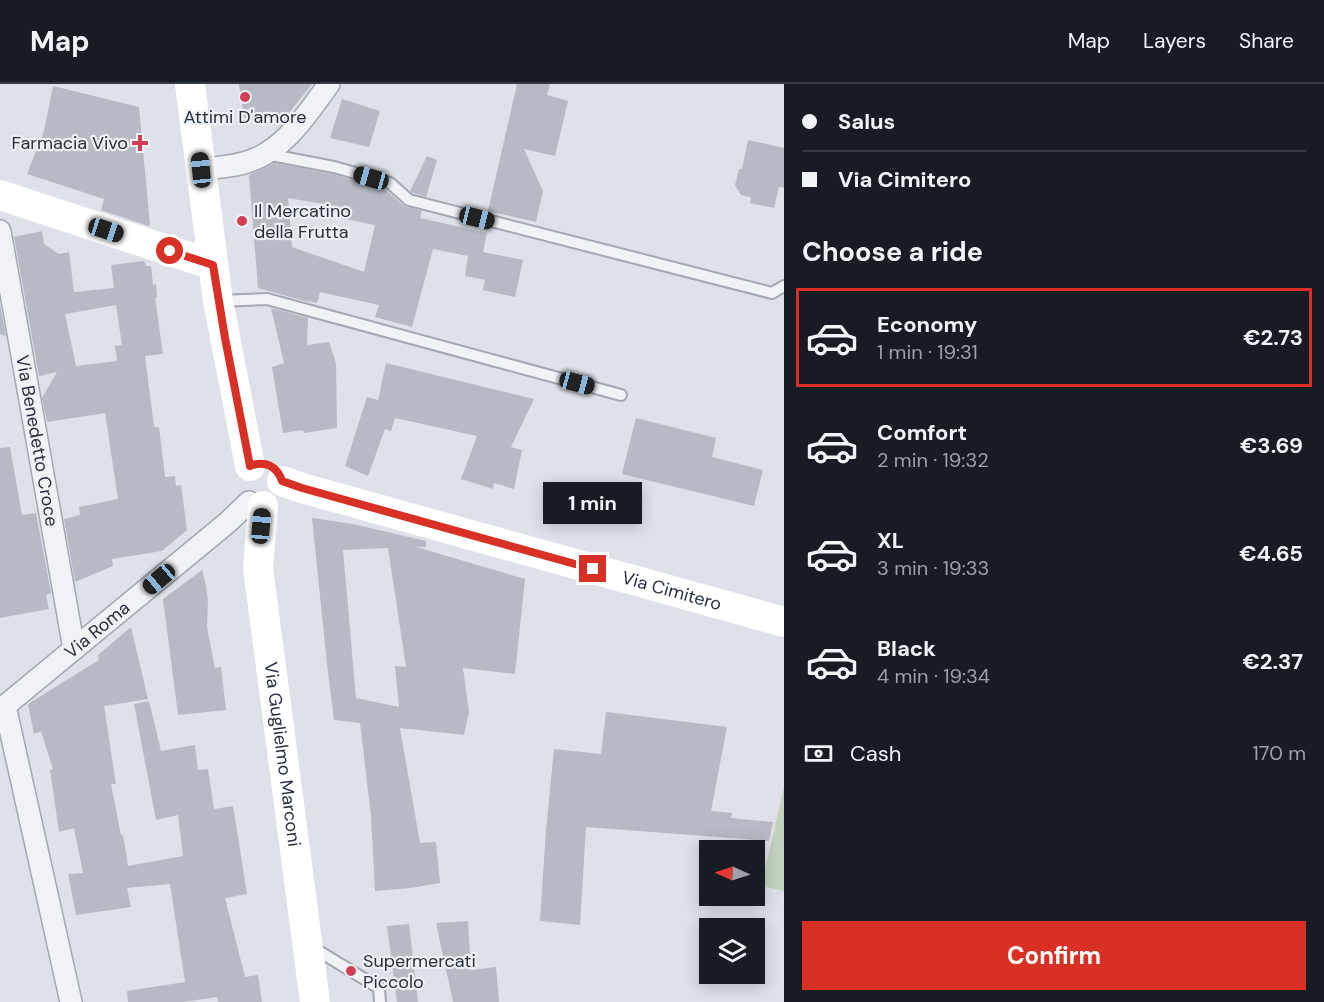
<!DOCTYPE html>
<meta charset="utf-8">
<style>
:root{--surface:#171b24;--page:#20242c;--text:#f1f3f6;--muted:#9ea1a6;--line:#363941;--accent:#d93025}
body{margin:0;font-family:"DM Sans",sans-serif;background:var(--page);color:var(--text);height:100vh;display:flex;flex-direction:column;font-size:22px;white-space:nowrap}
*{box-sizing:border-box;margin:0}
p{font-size:20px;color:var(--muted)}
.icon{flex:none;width:33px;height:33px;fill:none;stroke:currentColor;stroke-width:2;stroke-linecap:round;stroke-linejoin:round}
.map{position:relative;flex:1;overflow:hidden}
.drawer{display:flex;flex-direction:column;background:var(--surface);width:540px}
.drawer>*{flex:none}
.top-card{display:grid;align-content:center;height:132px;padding:0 18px;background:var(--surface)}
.needle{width:39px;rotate:273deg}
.fabs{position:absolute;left:699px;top:756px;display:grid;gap:12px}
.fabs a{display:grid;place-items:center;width:66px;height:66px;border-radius:0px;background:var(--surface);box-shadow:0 3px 15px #0003;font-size:30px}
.end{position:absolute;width:27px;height:27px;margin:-14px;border:8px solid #d93025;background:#fff;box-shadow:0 0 0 3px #fff}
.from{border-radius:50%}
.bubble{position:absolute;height:42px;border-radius:0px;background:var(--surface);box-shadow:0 3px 15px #0003;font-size:20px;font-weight:700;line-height:42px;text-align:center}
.car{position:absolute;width:18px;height:36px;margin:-18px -9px;border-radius:8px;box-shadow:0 0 4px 2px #0007;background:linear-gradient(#222 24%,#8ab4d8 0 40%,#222 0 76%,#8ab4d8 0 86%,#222 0)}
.top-card b{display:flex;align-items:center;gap:21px;height:57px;font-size:22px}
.top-card b+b{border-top:2px solid var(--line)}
.top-card i{width:15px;height:15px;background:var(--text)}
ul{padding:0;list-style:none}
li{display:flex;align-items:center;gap:18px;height:99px;margin:0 12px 9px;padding:0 6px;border:3px solid transparent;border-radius:0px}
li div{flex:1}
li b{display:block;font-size:22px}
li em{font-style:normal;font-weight:700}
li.selected{border-color:var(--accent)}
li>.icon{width:54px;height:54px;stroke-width:1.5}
h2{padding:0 18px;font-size:27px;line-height:72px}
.pay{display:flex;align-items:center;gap:15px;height:66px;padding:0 18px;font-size:22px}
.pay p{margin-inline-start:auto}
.button{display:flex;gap:12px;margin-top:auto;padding:12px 18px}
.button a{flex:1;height:69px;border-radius:0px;background:var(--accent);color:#fff;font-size:24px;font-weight:700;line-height:69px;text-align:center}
header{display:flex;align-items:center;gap:36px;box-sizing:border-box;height:84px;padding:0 30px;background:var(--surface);border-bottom:2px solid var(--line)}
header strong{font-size:28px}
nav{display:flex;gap:33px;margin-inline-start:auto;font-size:21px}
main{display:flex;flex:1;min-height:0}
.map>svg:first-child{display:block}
.green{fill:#c3d2bf}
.building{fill:#b5bac4;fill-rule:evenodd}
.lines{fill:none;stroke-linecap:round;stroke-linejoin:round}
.lane-casing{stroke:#a3a8b2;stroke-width:14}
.street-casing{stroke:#a3a8b2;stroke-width:24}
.lane{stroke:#f0f2f6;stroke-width:10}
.street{stroke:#f0f2f6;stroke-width:21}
.secondary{stroke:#fff;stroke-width:30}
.route{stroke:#d93025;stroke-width:8}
.poi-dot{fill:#d03f53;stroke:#edf0f5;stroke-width:2}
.labels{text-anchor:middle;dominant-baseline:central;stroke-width:4.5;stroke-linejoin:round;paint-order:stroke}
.poi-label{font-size:18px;fill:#272f3f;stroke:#edf0f5;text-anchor:start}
.street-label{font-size:18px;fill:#272f3f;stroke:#edf0f5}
</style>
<header>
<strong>Map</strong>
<nav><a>Map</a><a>Layers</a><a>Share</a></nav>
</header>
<main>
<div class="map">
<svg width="784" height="918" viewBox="0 0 784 918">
<rect width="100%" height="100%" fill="#dee1e8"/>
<!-- green -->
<path class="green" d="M784,703V807L761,802Z"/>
<!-- building -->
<path class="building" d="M239,0H312L279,42L244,34Z
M517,0H550L547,11L568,17L555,72L524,65L543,107L536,138L488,127Z
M53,2L139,23L150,141L149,142L101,126L104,115L27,90L44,47Z
M342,15L380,27L369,63L330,54Z
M748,56L784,64V104L779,103L774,124L750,119L751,113L741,111L735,101L739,85H742Z
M427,72L437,76L426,113L413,109L410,107Z
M274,79L332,90L386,106L404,122L422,127L420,134L487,149L483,168L523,176L515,213L483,206L485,196L465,192L468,172L433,165L412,243L375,233L379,221L320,208L317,219L308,217V218L258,204L249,91L265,84ZM288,114L341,123L340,134L375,141L364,188L292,163Z
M42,147L44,160L59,170L69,168L74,208L114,204L111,181L144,177L146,182H151L153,201L156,200L157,214H155L163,270L145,272L154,343H159L165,393L175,392L176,402L181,401L187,446L162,467L112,475L113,482L75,498L64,435L80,431L79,423L118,415L105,329L47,338L42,314L57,288L39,292L14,153ZM116,221L122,261L115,262L117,277L76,282L65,230Z
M0,220L6,252L0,250Z
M271,224L308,234L307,261L329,258L336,279L337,344L304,349L303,346L283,349L272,283L284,279Z
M386,279L534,315L511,363L522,366L514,405L494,399L493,405L461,395L477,352L395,334L391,347L385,345L368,392L345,382L367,313L378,316Z
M636,334L716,354L712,373L763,386L754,422L622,390Z
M10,363L22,431L36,429L51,509L46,511L49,525L0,534V364Z
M312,434L353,440L426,457V463H416L525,495L515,590L463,584L469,628L464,651L400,644L420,759L436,758L440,799L411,804L375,807L371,732L360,639L334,636L327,580ZM388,464L406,583L395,582L399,623L356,614L343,466Z
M202,486L206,502L208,518L207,543L215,584L221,583L226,626L178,631L163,515Z
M131,543L148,615L104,622L116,700H111L121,751H123L128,782L183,772L178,731L156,736L134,620L149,617L161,667L195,661L198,686L208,685L214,725L233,722L247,810L225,814L245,893L258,891L262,918H218L217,913L183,918H128L127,907L185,898L170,800L127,804L131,823L76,831L68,790L83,789L74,744L59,748L50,686L53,685L41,647L34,650L28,620L99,576L98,571Z
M606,628L727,643L711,727L732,729L731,734L773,738L769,757L586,743L580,841L540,837L546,746L554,665L601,670Z
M468,837L471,886L496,883L499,918H453L436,839Z
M409,840L418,918H397L387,842Z"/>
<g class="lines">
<!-- lane casing -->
<g class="lane-casing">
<path id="lane" d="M266,70L334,83L390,99L409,116L772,209L784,202
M219,217L267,215L621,311
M312,863L379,904L380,918"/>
</g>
<!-- street casing -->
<g class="street-casing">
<g id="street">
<path d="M201,86C216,83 232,83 247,78C284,67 307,30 329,0"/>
<path id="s1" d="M0,147L74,565"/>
<path d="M5,622L71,918"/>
<path id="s2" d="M0,626L227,439L249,418"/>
</g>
</g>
<!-- lane -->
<use href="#lane" class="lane"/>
<!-- street -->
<use href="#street" class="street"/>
<!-- secondary -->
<g class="secondary">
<path d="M190,0L218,217L250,382"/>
<path d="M0,111L213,181"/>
<path id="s3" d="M282,397L302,404L784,538"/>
<path id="s4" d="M263,422L258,484L315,918"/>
</g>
</g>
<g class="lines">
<!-- route -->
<path class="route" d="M170,167L213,181L225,254L250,382C265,376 277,382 282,397L302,404L593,485"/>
</g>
<!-- markers -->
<g class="poi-dot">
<circle cx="245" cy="13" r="6"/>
<path d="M137 50h6v6h6v6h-6v6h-6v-6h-6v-6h6z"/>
<circle cx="242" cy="137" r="6"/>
<circle cx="351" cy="887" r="6"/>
</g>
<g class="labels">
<!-- poi labels -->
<g class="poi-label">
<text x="245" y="33" text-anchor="middle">Attimi D'amore</text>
<text x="128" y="59" text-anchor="end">Farmacia Vivo</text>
<text x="254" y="127">Il Mercatino<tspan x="254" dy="21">della Frutta</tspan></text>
<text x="363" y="877">Supermercati<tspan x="363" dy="21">Piccolo</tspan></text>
</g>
<!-- street labels -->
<g class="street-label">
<text stroke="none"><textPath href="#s1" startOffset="213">Via Benedetto Croce</textPath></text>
<text stroke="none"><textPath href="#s3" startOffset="405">Via Cimitero</textPath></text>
<text stroke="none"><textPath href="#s2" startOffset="126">Via Roma</textPath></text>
<text stroke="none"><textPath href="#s4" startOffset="250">Via Guglielmo Marconi</textPath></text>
</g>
</g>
</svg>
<div class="fabs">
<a><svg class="needle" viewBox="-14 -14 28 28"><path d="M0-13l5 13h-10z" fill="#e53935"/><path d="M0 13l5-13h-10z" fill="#9ea1a6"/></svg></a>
<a><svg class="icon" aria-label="layers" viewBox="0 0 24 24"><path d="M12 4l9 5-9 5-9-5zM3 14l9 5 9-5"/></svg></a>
</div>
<i class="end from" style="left:170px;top:167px"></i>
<i class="end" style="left:593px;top:485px"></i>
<div class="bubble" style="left:543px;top:398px;width:99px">1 min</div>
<i class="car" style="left:201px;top:86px;rotate:354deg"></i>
<i class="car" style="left:371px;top:94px;rotate:286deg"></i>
<i class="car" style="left:477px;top:134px;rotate:104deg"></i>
<i class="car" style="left:106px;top:146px;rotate:108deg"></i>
<i class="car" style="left:577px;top:299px;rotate:105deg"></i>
<i class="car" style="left:261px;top:442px;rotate:5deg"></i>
<i class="car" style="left:159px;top:495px;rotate:230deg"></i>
</div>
<section class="drawer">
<div class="top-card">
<b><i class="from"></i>Salus</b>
<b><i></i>Via Cimitero</b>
</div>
<h2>Choose a ride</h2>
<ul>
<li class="selected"><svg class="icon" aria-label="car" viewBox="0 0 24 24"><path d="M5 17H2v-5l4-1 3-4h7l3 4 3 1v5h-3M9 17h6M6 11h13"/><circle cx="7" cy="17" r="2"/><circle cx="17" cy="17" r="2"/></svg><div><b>Economy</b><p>1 min · 19:31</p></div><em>€2.73</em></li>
<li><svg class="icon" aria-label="car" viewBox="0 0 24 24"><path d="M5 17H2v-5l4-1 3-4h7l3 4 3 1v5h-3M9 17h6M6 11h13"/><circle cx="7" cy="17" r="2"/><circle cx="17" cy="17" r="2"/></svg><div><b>Comfort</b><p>2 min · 19:32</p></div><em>€3.69</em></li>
<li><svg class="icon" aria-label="car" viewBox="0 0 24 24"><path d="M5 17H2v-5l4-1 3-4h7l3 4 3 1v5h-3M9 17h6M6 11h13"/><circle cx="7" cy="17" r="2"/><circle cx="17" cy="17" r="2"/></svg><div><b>XL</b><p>3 min · 19:33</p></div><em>€4.65</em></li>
<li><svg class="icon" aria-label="car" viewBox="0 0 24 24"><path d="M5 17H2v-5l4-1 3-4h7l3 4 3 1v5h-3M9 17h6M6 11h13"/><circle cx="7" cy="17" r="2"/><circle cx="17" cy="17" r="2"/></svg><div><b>Black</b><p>4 min · 19:34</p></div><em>€2.37</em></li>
</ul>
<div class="pay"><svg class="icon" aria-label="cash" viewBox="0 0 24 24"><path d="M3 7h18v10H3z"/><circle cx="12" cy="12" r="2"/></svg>Cash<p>170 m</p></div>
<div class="button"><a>Confirm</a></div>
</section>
</main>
